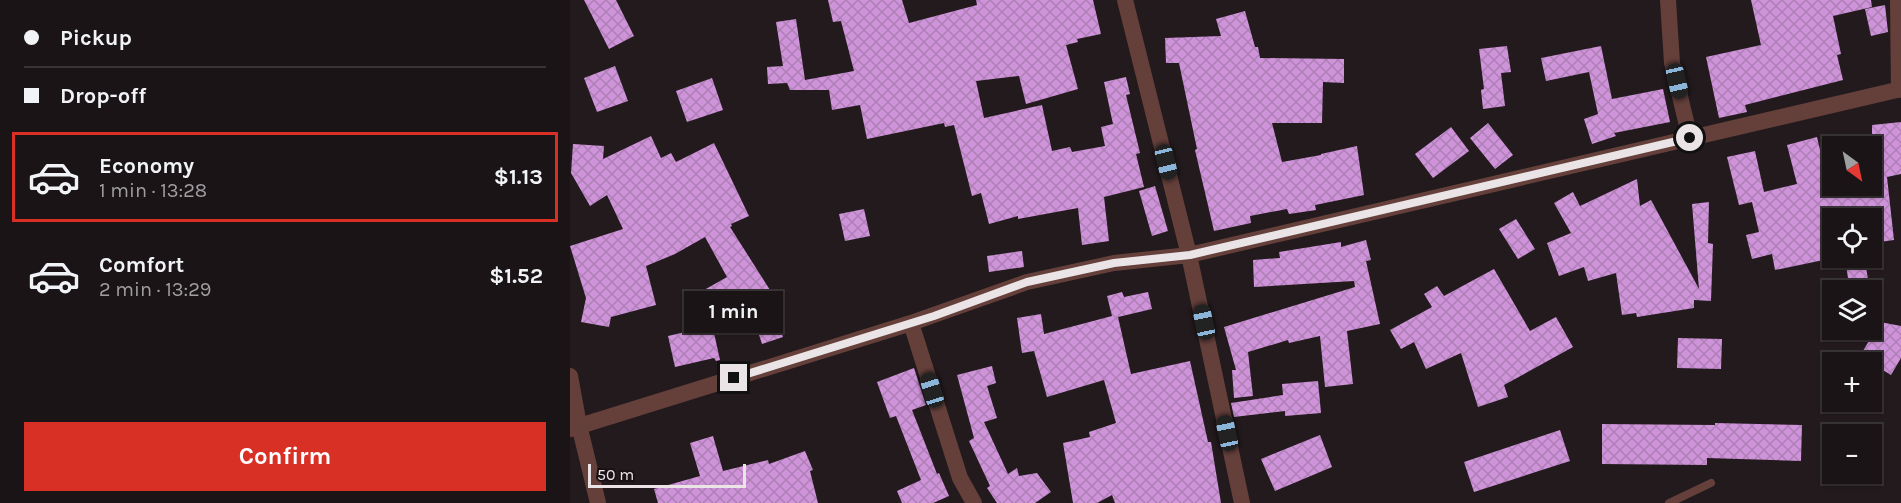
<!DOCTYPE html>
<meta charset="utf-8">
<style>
:root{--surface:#1a1416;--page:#231d1f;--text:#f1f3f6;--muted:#9f9ea1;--line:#383335;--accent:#d93025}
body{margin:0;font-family:Karla,sans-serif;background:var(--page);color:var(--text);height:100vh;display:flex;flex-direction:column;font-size:22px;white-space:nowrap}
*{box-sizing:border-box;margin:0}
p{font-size:20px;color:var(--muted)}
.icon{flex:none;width:33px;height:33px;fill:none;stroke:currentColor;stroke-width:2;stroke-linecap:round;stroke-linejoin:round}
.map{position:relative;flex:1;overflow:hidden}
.side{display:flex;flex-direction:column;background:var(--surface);width:570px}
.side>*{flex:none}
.banner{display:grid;align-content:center;height:132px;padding:0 24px;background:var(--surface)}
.needle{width:39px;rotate:147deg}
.buttons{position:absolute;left:1252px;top:136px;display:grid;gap:12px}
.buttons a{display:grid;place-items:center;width:60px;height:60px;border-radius:0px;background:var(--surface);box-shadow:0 2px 4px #0004,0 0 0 2px var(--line);font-size:30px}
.scale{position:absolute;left:18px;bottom:15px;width:158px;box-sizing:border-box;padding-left:6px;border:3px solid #eae4e6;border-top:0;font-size:16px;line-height:21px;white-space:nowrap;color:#eae4e6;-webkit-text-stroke:4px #1a1114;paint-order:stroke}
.end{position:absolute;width:27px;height:27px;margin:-14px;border:8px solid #eae4e6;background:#111;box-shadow:0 0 0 3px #111}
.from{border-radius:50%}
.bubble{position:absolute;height:42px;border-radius:0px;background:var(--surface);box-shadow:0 2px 4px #0004,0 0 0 2px var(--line);font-size:20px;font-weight:700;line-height:42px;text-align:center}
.car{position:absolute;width:18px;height:36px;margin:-18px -9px;border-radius:8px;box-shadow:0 0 4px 2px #0007;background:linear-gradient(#222 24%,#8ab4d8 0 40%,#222 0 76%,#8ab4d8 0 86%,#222 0)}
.banner b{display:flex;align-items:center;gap:21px;height:57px;font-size:22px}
.banner b+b{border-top:2px solid var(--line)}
.banner i{width:15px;height:15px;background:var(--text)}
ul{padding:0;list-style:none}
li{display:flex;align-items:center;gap:18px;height:90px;margin:0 12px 9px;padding:0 12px;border:3px solid transparent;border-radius:0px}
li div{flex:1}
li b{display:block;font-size:22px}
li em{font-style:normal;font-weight:700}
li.active{border-color:var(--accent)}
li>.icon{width:54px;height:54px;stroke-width:1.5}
.primary-button{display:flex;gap:12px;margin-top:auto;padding:12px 24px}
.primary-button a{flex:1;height:69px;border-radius:0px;background:var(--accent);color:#fff;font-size:24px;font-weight:700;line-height:69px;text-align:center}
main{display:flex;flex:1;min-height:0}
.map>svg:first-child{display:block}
.building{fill:url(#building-cross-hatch)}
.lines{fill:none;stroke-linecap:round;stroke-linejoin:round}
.service{stroke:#65403b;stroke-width:8}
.minor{stroke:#65403b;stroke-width:16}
.route{stroke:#eae4e6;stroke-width:8}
</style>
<main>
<section class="side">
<div class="banner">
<b><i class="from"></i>Pickup</b>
<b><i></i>Drop-off</b>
</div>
<ul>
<li class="active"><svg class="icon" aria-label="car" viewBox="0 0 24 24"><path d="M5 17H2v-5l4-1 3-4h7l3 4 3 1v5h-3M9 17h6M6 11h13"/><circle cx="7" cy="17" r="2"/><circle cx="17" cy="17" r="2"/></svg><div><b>Economy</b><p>1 min · 13:28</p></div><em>$1.13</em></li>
<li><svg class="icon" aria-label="car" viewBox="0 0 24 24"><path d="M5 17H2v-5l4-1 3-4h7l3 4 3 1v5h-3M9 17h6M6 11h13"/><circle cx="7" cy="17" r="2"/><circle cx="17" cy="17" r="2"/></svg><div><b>Comfort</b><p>2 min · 13:29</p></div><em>$1.52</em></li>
</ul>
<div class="primary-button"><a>Confirm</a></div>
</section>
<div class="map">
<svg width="1331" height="503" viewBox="0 0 1331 503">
<defs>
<pattern id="building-cross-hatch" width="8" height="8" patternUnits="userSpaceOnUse" patternTransform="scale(1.5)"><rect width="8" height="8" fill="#cf93da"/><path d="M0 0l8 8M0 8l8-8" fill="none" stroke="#ad7fb5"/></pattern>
</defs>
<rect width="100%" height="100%" fill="#231a1e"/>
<!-- building -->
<path class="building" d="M14,0H46L64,36L39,49Z
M258,0H332L339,23L407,5L406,0H523L531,34L507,39L508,42L496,45L508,89L456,104L449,76L406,81L414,118L472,105L482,151L500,147L502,152L535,146L531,127L543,124L534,82L556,77L560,94L556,95L570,153L566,154L574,187L534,197L539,241L512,245L508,208L448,219V216L419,224L411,193L402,196L384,125L375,127L374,123L297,139L290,105L262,110L259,90H220L217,83L198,84L197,67L213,66L206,22L226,19L235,80L284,71L271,21L263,22Z
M1181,0H1301L1302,7L1263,16L1271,54L1267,55L1273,80L1175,105L1177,112L1149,118L1136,57L1191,45Z
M1315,5L1318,32L1301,36L1295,9Z
M675,11L685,47H688L690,58L774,59V83L753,82L752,123H702L712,162L751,155V154L787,146L794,195L745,205L746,210L719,214L717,209L680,216L681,223L644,231L625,150L627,149L609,63H596L595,38L651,36L646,19Z
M937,46L941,72L931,73L935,106L913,109L911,90L914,89L909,49Z
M1031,46L1042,99L1093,89L1100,122L1044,133L1046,136L1022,144L1014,119L1028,114L1019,72L976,81L971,58Z
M45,66L58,101L27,112L14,78Z
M142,78L153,110L117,122L106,91Z
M1331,122V174L1317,177L1324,240L1302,243V219H1263V258L1205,270L1202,254L1182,259L1176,235L1189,232L1182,202L1169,205L1157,157L1185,151L1194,192L1227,184L1217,145L1247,137L1254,167L1263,165V186H1302V125Z
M918,123L943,155L925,169L900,138Z
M881,127L899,151L863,178L845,154Z
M81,136L91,158L101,153L106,162L144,143L179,216L161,224L162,226L160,227L200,290L198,291L213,337L192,344L176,295L140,315L150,360L146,361L144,358L105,367L98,336L128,329L113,302L157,277L135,237L105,254L76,266L86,305L41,317L39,327L11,322L16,298L0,246L53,229L37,195L20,206L1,173L3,144L34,146L33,159Z
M1067,179L1070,206L1081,200L1129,289L1122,204L1139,202L1138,243L1143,244L1141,301L1124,300V308L1067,317L1066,313L1052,315L1046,273L1018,281L1014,267L989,276L977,243L1001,233L984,203L1003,192L1010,206Z
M585,186L598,231L582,236L569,191Z
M294,209L300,236L275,241L269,214Z
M946,219L965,249L948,259L929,229Z
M796,240L801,260L796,261L810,324L777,331L783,384L755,387L750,336L719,343L718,340L678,352L683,396L664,398L662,370H666L654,327L785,287L784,281L684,287L683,260L710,258L709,252L771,242V247Z
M452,251L454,267L419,272L417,256Z
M1295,261L1300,291H1280L1276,265Z
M924,269L960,331L986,317L1003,347L934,385L938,397L908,407L891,353L856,369L844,342L831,349L820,330L862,307L854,294L867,286L874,296Z
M552,292L554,297L578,292L582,309L548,317L561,374L620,361L638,442H641L651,503H545L542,495L527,503H503L493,443L520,437L519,432L546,423L534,380L477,397L464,351L452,353L447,318L471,314L474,334L542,316L537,296Z
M1310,322L1331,326V358L1321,375L1290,356Z
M1108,338L1152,339L1151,369L1107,368Z
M422,366L426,383L417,386L427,418L414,422L438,474L447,468L449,476L467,473L481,492L465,503H427L417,488L420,486L399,441L404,438L387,375Z
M344,368L356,405L342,410L367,474L369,473L379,496L363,503H332L327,491L351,480L326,416L320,418L307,382Z
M748,381L751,413L715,416V411L664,417L661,403L713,395L712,384Z
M1145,423L1232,425L1231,461L1137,458V465L1032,464V424L1145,425Z
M990,430L1000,461L904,492L894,462Z
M750,435L762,467L705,491L691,459Z
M143,436L153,471L198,460L199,464L235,451L243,470L240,471L248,503H88L84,489L130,476L120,443Z"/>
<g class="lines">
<!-- service -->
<path class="service" d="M1099,503L1141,483"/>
<!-- minor -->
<path class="minor" d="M555,0L619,255L672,503
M1098,0L1102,63L1120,138
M1328,0L1329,90
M341,323L390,478L404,503
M0,376L9,425L28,503
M0,429L341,323L457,282L544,263L619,255L1331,89"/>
</g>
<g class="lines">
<!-- route -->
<path class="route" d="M164,378L364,316L457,282L544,263L620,255L1120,138"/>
</g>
</svg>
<div class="buttons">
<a><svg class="needle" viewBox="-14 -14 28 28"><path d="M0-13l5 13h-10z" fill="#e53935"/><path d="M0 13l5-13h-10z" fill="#9f9ea1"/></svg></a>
<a><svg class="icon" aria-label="locate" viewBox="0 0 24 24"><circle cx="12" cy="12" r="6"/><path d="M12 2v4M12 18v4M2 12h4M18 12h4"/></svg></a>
<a><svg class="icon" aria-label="layers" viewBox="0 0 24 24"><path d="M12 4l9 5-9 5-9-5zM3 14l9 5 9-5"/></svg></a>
<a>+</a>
<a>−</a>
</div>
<div class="scale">50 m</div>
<i class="end from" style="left:1120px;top:138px"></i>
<i class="end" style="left:164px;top:378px"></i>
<div class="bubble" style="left:114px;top:291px;width:99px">1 min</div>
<i class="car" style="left:1107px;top:81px;rotate:167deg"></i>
<i class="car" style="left:596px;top:162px;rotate:166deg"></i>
<i class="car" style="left:634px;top:322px;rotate:348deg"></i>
<i class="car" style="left:362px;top:390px;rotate:343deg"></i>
<i class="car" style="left:657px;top:433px;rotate:348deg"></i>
</div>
</main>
